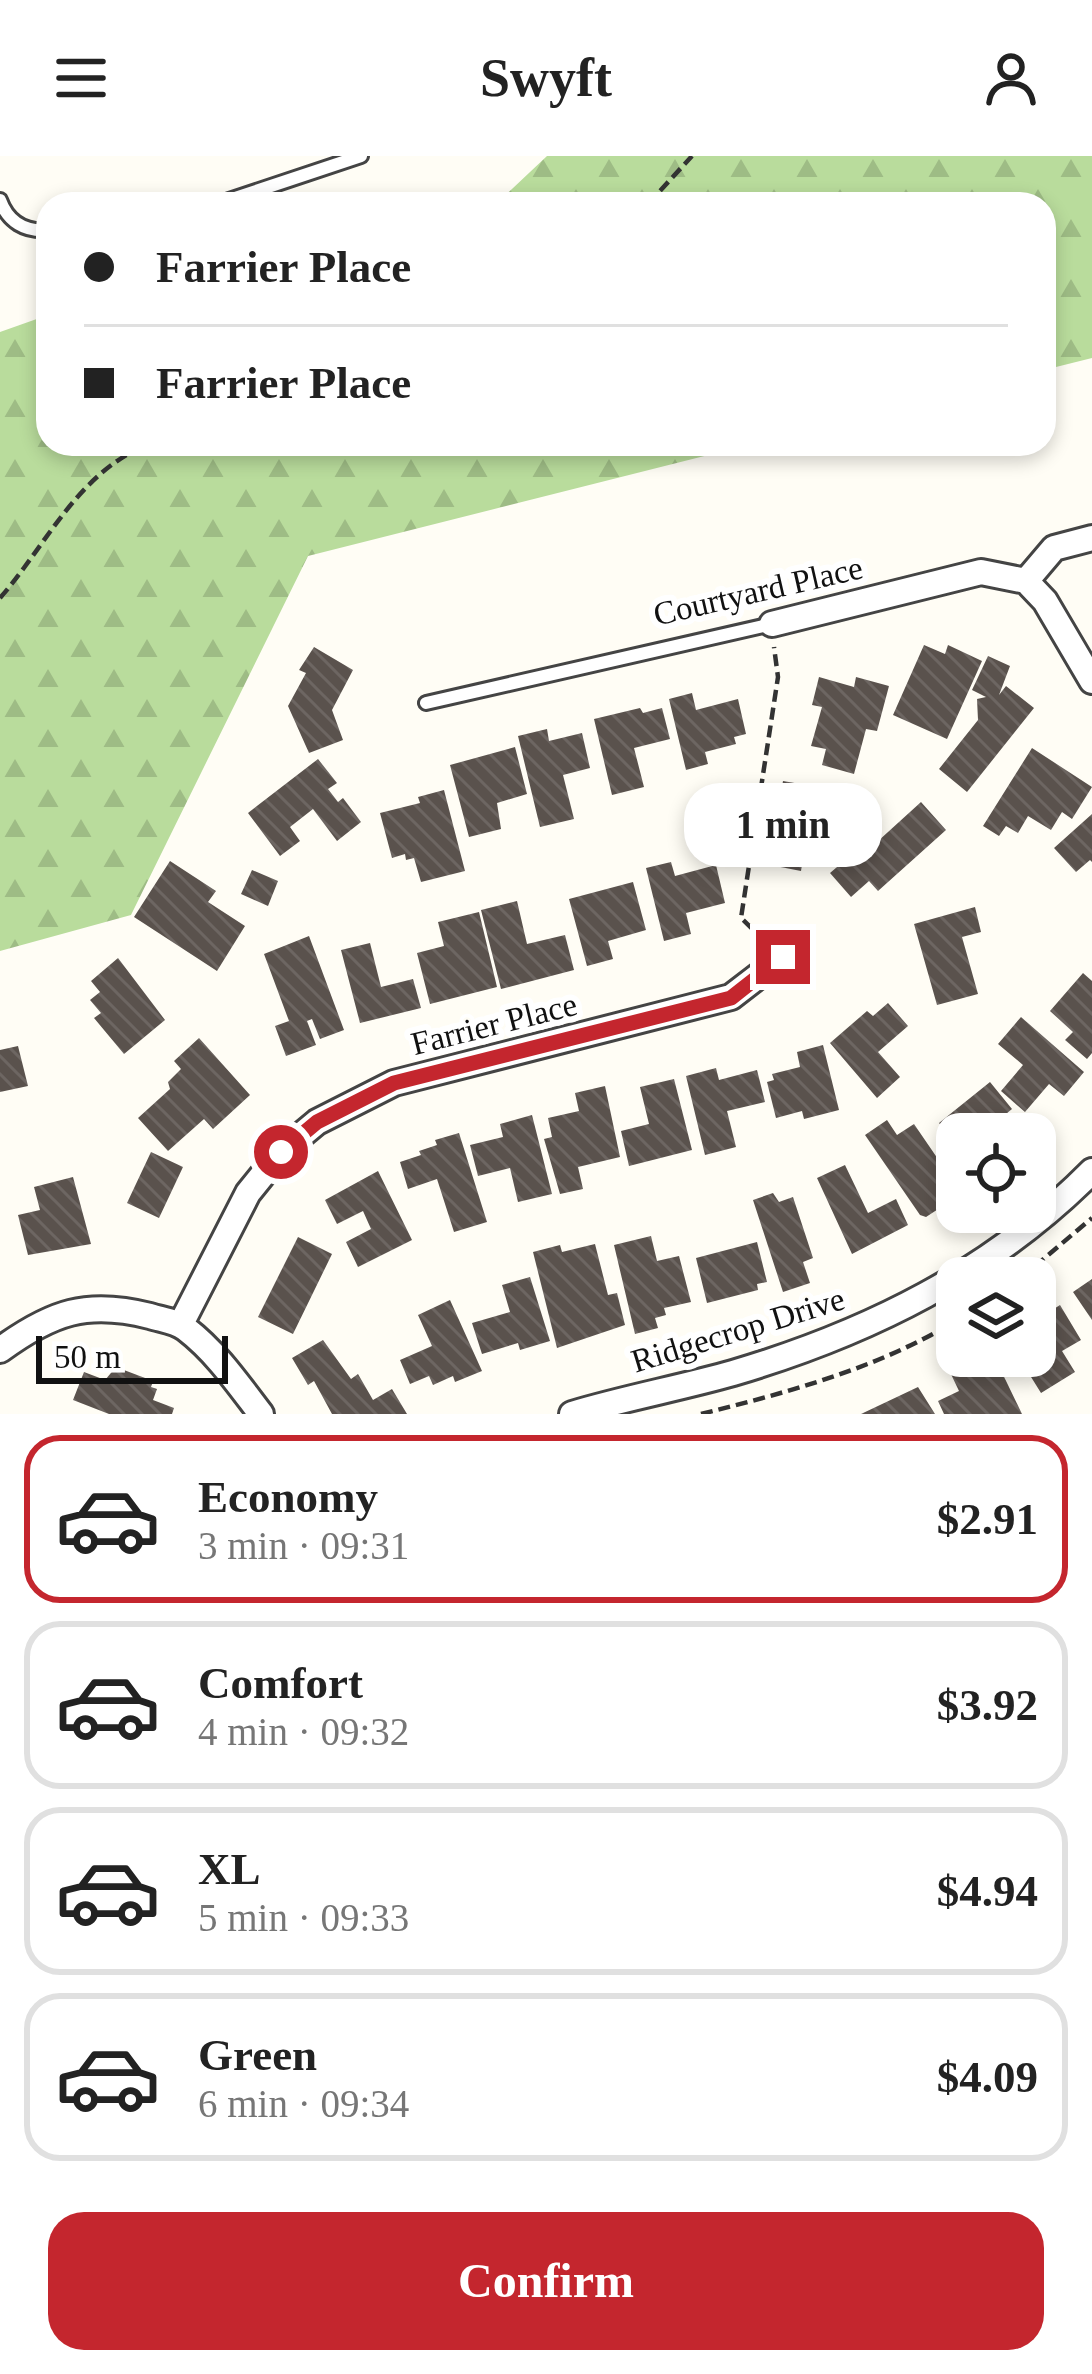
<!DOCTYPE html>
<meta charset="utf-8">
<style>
:root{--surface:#fff;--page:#f6f6f6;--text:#222;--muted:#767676;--line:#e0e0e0;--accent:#c4262e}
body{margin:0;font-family:Georgia,serif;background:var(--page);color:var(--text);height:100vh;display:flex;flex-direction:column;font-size:45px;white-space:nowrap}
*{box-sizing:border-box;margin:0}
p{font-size:39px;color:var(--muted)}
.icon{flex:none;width:66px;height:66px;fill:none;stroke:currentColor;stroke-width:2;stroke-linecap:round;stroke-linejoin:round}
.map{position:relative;height:1258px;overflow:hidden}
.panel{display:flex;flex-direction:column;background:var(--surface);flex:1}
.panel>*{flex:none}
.banner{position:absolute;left:36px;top:36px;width:1020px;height:264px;border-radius:36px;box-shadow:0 6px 18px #0003;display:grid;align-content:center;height:264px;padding:0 48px;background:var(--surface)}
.fabs{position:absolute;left:936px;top:957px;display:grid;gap:24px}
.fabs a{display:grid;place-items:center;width:120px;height:120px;border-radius:24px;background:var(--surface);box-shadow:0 6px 18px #0003;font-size:60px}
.scale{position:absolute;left:36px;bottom:30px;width:192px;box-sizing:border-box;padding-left:12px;border:6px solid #111;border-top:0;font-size:33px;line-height:42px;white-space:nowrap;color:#111;-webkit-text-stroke:9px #fff;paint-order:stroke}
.end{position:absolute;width:54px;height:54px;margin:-27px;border:15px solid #c4262e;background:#fff;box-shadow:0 0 0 6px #fff}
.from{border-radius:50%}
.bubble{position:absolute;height:84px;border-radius:36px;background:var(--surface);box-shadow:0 6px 18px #0003;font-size:39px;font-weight:600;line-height:84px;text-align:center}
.banner b{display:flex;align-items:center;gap:42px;height:114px;font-size:45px}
.banner b+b{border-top:3px solid var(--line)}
.banner i{width:30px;height:30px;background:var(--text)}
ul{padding:21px 0 0;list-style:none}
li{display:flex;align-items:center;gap:36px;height:168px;margin:0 24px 18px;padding:0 24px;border:6px solid var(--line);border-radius:36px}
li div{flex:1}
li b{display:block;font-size:45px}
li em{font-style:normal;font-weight:600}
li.active{border-color:var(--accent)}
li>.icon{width:108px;height:108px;stroke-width:1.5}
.button{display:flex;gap:24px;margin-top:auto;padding:24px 48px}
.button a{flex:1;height:138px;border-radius:36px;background:var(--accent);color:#fff;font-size:48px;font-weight:600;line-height:138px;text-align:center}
header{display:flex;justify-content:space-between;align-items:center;height:156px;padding:0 48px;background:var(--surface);font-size:54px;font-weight:600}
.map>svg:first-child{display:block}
.forest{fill:url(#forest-firs)}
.building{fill:url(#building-back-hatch)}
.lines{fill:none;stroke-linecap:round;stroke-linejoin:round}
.lane-casing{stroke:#444;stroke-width:18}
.street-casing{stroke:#444;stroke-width:30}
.path{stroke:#333;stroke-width:4.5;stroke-dasharray:12 6;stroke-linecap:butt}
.lane{stroke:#fff;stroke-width:12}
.street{stroke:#fff;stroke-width:24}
.route{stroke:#c4262e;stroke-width:15}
.labels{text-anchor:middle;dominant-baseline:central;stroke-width:12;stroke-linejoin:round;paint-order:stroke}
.street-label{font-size:33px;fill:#111;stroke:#fff}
</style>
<header><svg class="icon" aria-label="menu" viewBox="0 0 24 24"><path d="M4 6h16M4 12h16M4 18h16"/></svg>Swyft<svg class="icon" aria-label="person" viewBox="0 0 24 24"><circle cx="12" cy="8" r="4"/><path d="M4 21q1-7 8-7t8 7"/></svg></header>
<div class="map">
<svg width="1092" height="1258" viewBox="0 0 1092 1258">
<defs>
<pattern id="forest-firs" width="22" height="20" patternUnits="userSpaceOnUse" patternTransform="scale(3)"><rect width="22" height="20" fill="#b9dc9c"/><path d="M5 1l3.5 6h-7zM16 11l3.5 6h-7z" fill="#9ebc85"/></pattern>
<pattern id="building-back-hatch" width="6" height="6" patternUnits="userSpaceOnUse" patternTransform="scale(3)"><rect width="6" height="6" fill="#5a524d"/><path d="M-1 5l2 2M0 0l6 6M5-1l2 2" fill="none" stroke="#6d6662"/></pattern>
</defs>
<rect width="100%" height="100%" fill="#fffdf5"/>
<!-- forest -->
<path class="forest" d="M547,0H1092V202L1044,214V48H496Z
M48,159V288H752L308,400L131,759L0,795V176Z"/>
<!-- building -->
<path class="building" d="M924,489L945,498L948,489L982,505L947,583L893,559Z
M314,491L353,514L332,554L343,584L309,597L288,550L306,517L299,514Z
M988,500L1010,510L999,539L1006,530L1034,552L967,636L939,613L978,564L977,543L986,541L972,534Z
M819,521L854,531L856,521L889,530L877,575L866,573L854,618L822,609L826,593L811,590L822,551L812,549Z
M692,537L696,554L738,543L746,578L734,581L736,588L705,596L708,608L686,614L669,543Z
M640,552L643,557L662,552L670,583L634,592L644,631L612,639L594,563Z
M547,573L549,585L582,577L590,612L563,619L574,663L540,671L518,580Z
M515,591L527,638L497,647L501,673L469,681L450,609Z
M1032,592L1092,631L1072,663L1062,656L1051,674L1028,660L1018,677L1006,670L999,680L983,670Z
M318,603L337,627L328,633L338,646L343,642L361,666L337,685L313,653L290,671L300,685L280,700L248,657Z
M783,625L829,633L816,705L803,703L801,715L765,708L769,689L760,687L763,672L774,674Z
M444,634L465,715L421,726L414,702L406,704L405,698L392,702L380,657L420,647L418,641Z
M921,646L946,674L878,735L869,725L851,741L830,717L850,700L855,706Z
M1092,658V706L1090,704L1076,716L1054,692Z
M170,705L216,735L208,746L245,770L217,815L134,761Z
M671,706L675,720L716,709L725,747L686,757L691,778L664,785L646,712Z
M252,714L278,725L268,750L241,738Z
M633,726L646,774L608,785L613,803L587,810L569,743Z
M517,745L527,788L565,779L574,814L501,833L481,754Z
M975,751L981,776L962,781L978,838L937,849L914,768Z
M479,756L497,831L430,848L417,797L444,790L438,766Z
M309,780L344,874L320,883L312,863L307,865L316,889L286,900L275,870L289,865L264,798Z
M370,787L381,831L413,823L421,852L360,867L341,794Z
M118,802L165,864L124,898L94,862L101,857L90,844L100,836L91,825Z
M1083,817L1092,825V897L1087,903L1065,884L1073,876L1050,855Z
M888,847L908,870L878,896L900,921L877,942L830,887L867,855L873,860Z
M1021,861L1084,916L1064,940L1049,928L1025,956L1001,935L1023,909L998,888Z
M199,882L250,939L213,973L204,963L168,995L138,962L170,933L168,926L181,913L174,905Z
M823,889L839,954L804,963L802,955L776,962L767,926L774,924L772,918L800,911L797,896Z
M18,890L28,930L0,936V894Z
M716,912L719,924L757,914L765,946L727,955L736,991L705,999L686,920Z
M674,923L692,994L629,1010L621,975L649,968L640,931Z
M990,926L1012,953L989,972L993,978H957V990L939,967Z
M605,930L620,1001L578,1011L583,1033L560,1038L544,983L552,981L548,962L579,955L575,937Z
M532,959L552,1038L518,1046L510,1012L478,1020L470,989L503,981L500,968Z
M887,964L897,979L914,968L940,1006L953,996L957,1002V1029L944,1037L949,1046L926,1061L920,1059L865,979Z
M459,977L487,1066L454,1076L437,1023L408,1033L400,1006L421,999L419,995L437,989L435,984Z
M151,996L183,1011L159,1062L127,1047Z
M845,1009L868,1057L896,1043L908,1069L852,1098L817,1022Z
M378,1015L412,1084L358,1111L346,1086L371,1073L363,1055L337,1068L325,1044Z
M73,1021L91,1088L28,1099L18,1059L40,1054L34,1031Z
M773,1037L779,1046L793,1041L813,1102L803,1106L810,1127L783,1136L753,1044Z
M651,1080L657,1105L679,1100L691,1146L664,1152L666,1159L655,1162L658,1172L635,1178L614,1089Z
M298,1081L332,1098L293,1178L258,1161Z
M757,1086L767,1126L757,1128L758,1134L707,1147L696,1102Z
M595,1088L608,1139L617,1137L625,1169L557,1192L533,1096L560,1089L562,1096Z
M530,1121L550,1185L520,1194L518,1187L482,1198L472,1167L510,1156L502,1129Z
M1092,1123V1164L1073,1136Z
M450,1144L482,1215L455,1226L453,1220L433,1229L429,1220L410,1228L400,1204L432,1190L418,1159Z
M1060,1149L1081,1184L1062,1195L1075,1216L1041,1237L1018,1200H1035V1165Z
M323,1184L351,1223L358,1218L373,1244L392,1233L407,1258H332L314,1225L308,1229L292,1202Z
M979,1200H994L1022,1258H944L938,1245L959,1235L949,1214Z
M116,1211L153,1225L151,1231L157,1233L153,1244L174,1252L172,1258H109L73,1244L84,1216L105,1224Z
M918,1231L935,1258H861Z"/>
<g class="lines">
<!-- lane casing -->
<g class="lane-casing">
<path id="lane" d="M0,44C8,66 25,76 48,74
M217,48L361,0
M426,547L772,468"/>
</g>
<!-- street casing -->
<g class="street-casing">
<path id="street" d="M1026,425L1045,445L1092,525
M772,468L981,416L1026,425L1054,392L1092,382
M181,1168L248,1037L281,996L317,966L394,927L731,841L783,801
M0,1194C52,1156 87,1144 150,1160C163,1164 176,1165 186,1173C216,1196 238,1228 261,1258
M572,1258C625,1242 680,1232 733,1217C868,1177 992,1116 1092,1015"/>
</g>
<!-- path -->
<path class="path" d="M648,48L692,0
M0,442C48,387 78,316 149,288
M765,785L741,762L778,521L774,491
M1021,1122L1092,1062
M701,1258C789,1236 879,1212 957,1164"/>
<!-- lane -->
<use href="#lane" class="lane"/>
<!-- street -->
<use href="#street" class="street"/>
</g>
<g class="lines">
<!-- route -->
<path class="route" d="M281,996L317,966L394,927L731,842L783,801"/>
</g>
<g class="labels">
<!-- street labels -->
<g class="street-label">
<text transform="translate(758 435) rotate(-13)">Courtyard Place</text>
<text transform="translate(494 868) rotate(-14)">Farrier Place</text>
<text transform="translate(738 1174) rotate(-17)">Ridgecrop Drive</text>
</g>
</g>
</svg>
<div class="fabs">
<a><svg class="icon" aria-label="locate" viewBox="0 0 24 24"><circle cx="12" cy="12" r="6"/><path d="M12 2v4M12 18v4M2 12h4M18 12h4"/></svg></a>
<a><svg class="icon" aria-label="layers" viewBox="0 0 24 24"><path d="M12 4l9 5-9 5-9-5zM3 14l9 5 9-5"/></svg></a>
</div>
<div class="scale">50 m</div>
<i class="end from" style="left:281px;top:996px"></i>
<i class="end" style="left:783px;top:801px"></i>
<div class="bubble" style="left:684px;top:627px;width:198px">1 min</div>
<div class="banner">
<b><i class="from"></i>Farrier Place</b>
<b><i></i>Farrier Place</b>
</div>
</div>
<section class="panel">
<ul>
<li class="active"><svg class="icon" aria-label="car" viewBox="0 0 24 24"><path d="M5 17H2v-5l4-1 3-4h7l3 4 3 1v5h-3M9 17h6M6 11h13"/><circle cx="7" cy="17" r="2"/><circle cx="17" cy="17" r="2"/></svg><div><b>Economy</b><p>3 min · 09:31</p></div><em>$2.91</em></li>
<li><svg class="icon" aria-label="car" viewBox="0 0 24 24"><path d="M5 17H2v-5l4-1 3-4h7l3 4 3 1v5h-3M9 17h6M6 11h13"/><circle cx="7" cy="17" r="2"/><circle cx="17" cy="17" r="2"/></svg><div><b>Comfort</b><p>4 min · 09:32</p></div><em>$3.92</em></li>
<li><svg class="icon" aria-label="car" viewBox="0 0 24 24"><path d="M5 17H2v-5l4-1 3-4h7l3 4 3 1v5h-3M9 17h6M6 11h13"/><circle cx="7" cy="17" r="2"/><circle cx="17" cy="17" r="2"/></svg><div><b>XL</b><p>5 min · 09:33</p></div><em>$4.94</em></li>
<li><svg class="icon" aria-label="car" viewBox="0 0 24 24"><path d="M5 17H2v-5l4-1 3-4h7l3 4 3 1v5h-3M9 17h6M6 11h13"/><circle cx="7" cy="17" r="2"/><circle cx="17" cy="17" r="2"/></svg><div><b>Green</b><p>6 min · 09:34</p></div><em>$4.09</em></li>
</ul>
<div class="button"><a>Confirm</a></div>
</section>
